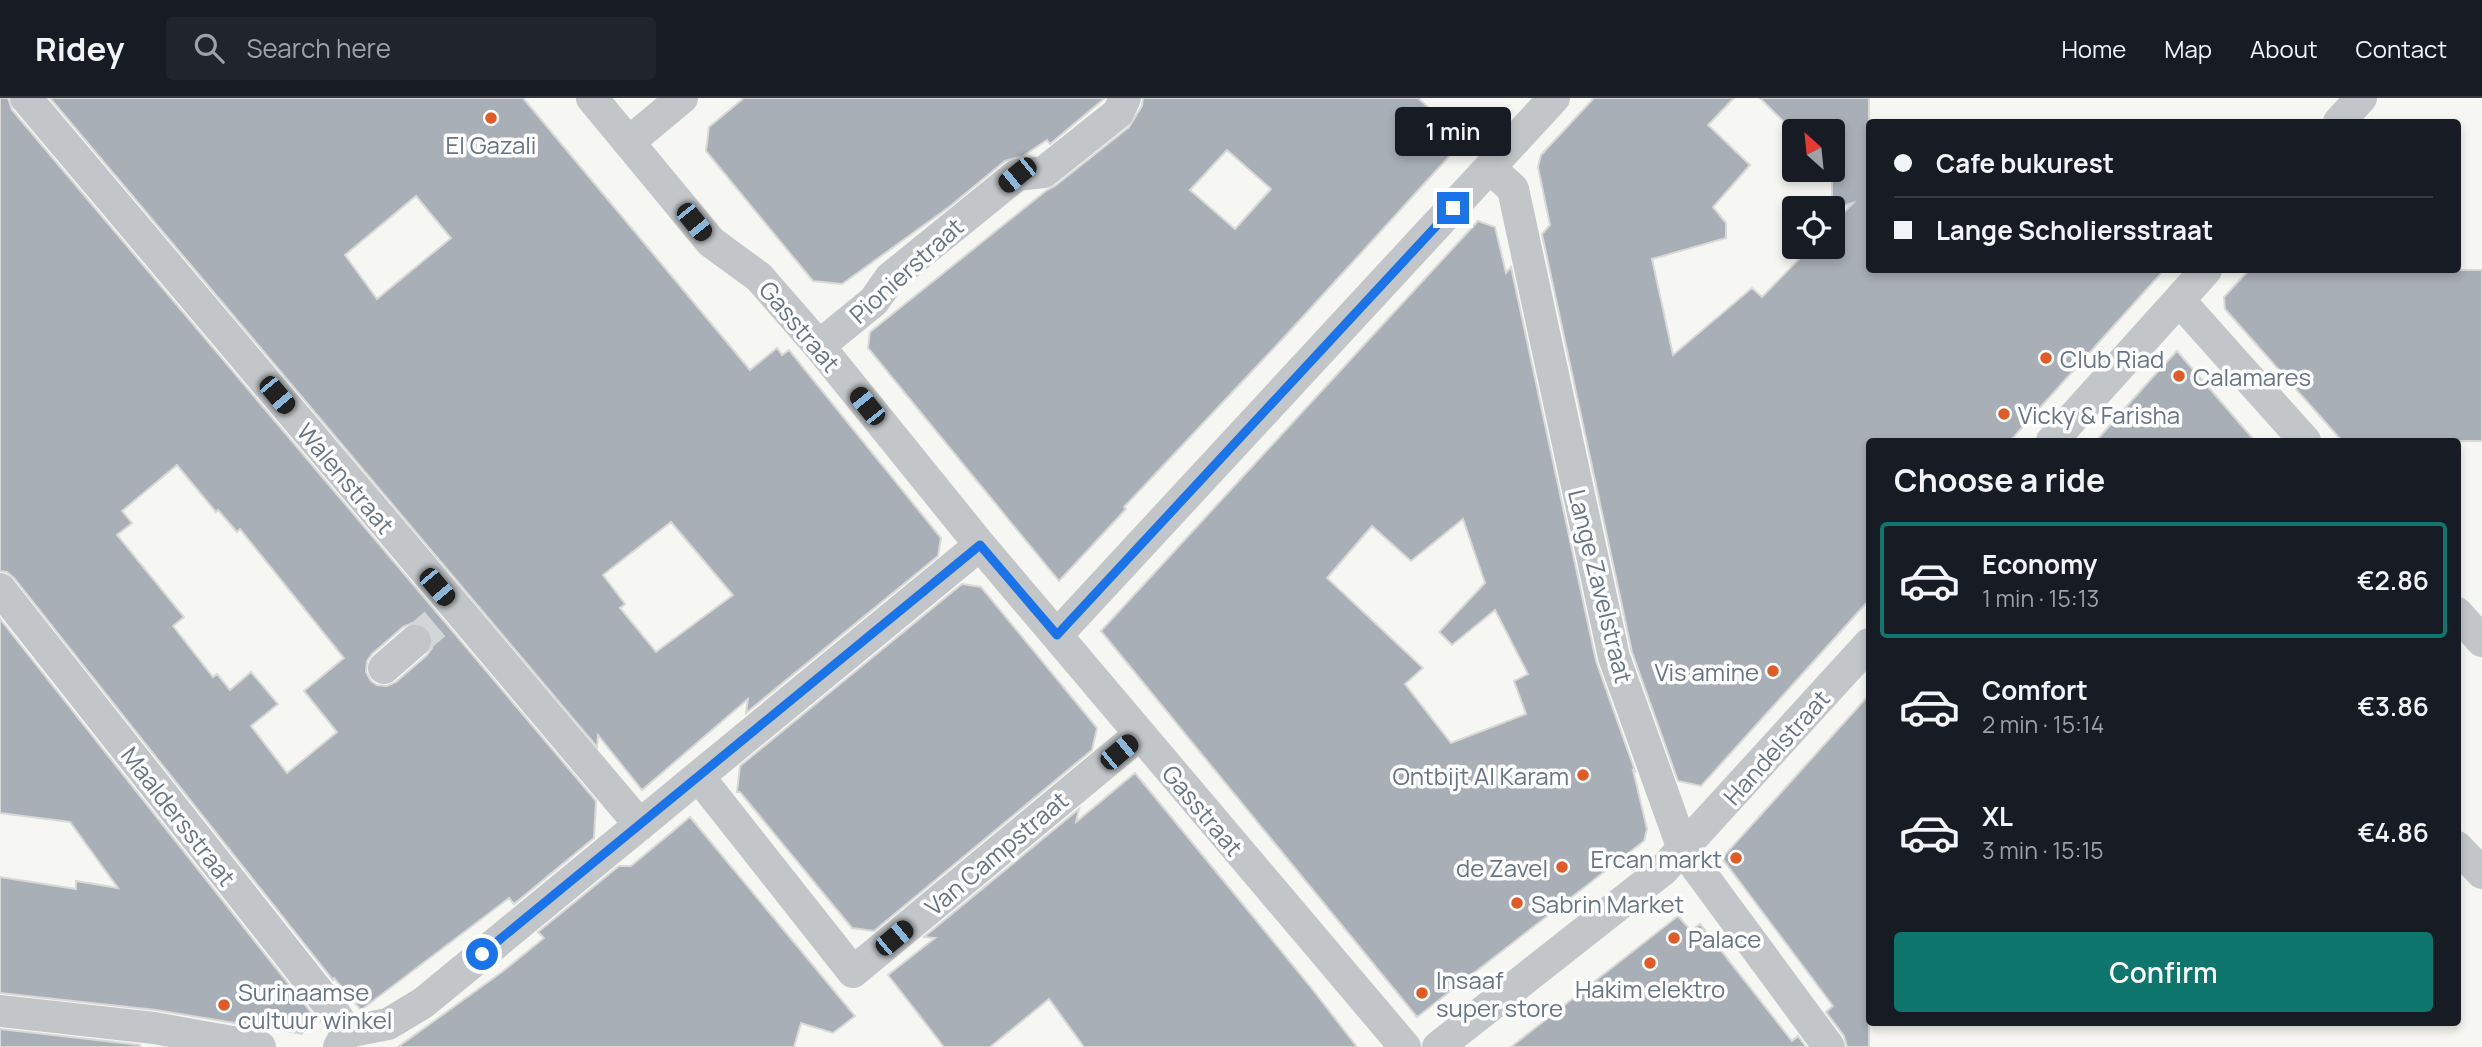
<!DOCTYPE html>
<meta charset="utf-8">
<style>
:root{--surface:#171b24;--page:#20242c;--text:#f1f3f6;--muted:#9ea1a6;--line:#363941;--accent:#0f766e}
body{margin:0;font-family:Manrope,sans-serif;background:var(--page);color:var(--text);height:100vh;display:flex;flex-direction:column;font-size:26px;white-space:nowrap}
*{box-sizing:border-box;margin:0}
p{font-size:23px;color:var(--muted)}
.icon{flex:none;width:38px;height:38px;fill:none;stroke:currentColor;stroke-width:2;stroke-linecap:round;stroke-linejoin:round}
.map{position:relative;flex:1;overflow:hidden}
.details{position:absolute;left:1866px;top:340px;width:595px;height:588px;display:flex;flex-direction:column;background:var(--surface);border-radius:7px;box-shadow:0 4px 10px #0003}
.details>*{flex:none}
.guide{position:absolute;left:1866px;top:21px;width:595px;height:154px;border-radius:7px;box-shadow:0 4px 10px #0003;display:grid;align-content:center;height:154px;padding:0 28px;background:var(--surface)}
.needle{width:46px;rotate:333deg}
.controls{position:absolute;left:1782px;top:21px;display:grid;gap:14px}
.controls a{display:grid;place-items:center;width:63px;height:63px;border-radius:7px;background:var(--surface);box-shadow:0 4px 10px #0003;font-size:35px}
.end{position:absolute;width:32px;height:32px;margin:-16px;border:9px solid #1a73e8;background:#fff;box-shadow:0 0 0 4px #fff}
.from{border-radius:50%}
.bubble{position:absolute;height:49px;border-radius:7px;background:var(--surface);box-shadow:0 4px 10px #0003;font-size:23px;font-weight:600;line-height:49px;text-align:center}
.car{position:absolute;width:21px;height:42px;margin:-21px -10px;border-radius:9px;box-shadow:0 0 5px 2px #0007;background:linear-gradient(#222 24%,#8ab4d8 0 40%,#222 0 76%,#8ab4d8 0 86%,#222 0)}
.guide b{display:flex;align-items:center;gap:24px;height:66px;font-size:26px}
.guide b+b{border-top:2px solid var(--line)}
.guide i{width:18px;height:18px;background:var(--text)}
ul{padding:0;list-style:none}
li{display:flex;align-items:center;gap:21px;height:116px;margin:0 14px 10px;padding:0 14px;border:4px solid transparent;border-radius:7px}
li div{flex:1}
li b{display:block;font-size:26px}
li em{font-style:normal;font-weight:600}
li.selected{border-color:var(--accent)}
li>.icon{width:63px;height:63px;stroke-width:1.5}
h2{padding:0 28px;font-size:32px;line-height:84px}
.primary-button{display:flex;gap:14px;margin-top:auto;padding:14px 28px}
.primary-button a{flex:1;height:80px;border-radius:7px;background:var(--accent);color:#fff;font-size:28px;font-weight:600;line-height:80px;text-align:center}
header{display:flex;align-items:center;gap:42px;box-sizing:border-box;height:98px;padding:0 35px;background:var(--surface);border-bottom:2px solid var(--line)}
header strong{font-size:33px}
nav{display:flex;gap:38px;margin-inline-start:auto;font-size:24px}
.search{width:490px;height:63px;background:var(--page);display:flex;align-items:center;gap:18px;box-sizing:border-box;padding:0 24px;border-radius:7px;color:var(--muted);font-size:26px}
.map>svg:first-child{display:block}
.building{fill:#a8afb6;stroke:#d8d8d6;stroke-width:2;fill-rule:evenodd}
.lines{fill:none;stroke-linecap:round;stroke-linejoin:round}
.minor-tunnel{stroke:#d2d6d7;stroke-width:32;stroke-dasharray:32 16;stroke-linecap:butt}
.minor{stroke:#c2c6c9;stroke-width:32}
.route{stroke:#1a73e8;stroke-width:9}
.poi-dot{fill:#e25b27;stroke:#fff;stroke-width:2.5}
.labels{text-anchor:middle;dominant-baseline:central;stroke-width:7;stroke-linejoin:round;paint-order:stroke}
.poi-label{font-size:24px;fill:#667584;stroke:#fff;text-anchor:start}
.street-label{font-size:24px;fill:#667584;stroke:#fff}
</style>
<header>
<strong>Ridey</strong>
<div class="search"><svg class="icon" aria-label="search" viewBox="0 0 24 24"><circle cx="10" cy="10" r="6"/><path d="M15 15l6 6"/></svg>Search here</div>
<nav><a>Home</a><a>Map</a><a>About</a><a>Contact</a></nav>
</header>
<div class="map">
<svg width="2482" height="949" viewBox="0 0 2482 949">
<rect width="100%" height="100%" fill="#f6f7f3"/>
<!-- building -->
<path class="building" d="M0,0H8L12,12L596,703L594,740L514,806L509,800L361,912L334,880L333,882L14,480L7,474L0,473ZM177,367L216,414L218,412L237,434L240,431L344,560L304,593L337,634L287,675L251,628L278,606L251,574L230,592L217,576L213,579L173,528L184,519L117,437L132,425L122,413ZM412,525L422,526L429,532L433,540L432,550L427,557L396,584L387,588L377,587L371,583L366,574L367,563L372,556L403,529Z
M50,0H523L750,272L777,250L782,257L789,252L941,440L938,458L746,615L748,601L642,692L598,637L597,649ZM416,98L451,140L377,201L345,157ZM671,424L733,497L656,554L620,510L625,506L603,477Z
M744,0H1105L1050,46L1047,42L1023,58L1005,63L949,109L842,186L813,183L706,53L709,29Z
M1143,0H1418L1464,42L1287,236L1124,409L1126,411L1059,483L868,250L870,234L1047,92L1055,88L1129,29L1142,8ZM1227,52L1271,91L1235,131L1190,92Z
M1594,0H1734L1708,27L1750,67L1713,109L1726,125V140L1652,161L1673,257L1752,190L1762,199L1811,149H1832V127L1853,105L1832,111V82L1821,72H1832V33H1794V46L1787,39L1793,33L1760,0H1869V172H2164L2010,343H1869V502L1701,688L1678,683L1632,554L1542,136L1550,127L1538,69L1541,57Z
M1478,123L1495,129L1506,175L1511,169L1596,563L1635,673L1633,672L1647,731L1644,743L1417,919L1101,533ZM1463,421L1485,485L1439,534L1452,547L1495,512L1528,576L1514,583L1526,616L1451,645L1405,586L1423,570L1327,480L1372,428L1411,463Z
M2249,172H2482V343H2342L2225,211L2224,199Z
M2177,253L2255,343H2096L2151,281Z
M962,486L981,489L1097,630L1092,652L874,833L852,830L740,694H737L740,668Z
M0,521L313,917L302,936L156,912L0,895V779L76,791V783L118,790L70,724L0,715Z
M1869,597V949H1847L1844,938L1826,914L1833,908L1722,760Z
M1135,675L1309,887L1357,949H1084L1049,901L990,949H944L888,877L935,840L924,839L1079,711L1076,724Z
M690,719L855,918L833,935L801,925L794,949H398L502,874L544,840L538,834L619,768H631Z
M1678,818L1691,833L1700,826L1792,943L1798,938L1806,949H1511Z
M0,931L140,947V949H0Z"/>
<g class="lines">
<!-- minor-tunnel -->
<path class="minor-tunnel" d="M415,543L435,526"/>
<!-- minor -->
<path class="minor" d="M26,0C232,241 434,486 640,727
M592,0L711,144L759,179L819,248L980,447L1405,949
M2339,24L2361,0
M629,44L682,0
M1490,70L1513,91L1614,559L1683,751L1829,949
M2179,202L2305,343
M819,248L874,203L890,180L1017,77L1044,74L1118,15L1125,0
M2052,343L2206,172
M0,491L331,910L347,934L339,949
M2457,515L2482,543
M1057,537L1554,0
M384,570L415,543
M699,679L853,874L1139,637
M2457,749L2482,775
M0,913L154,930L260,949
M347,934L388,926L423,905L980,447
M1438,949L1663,772L1869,546"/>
</g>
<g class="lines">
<!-- route -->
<path class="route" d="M482,856L980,447L1057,537L1453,110"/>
</g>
<!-- markers -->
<g class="poi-dot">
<circle cx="491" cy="20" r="7"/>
<circle cx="2046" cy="260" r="7"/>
<circle cx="2179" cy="278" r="7"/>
<circle cx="2004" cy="316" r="7"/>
<circle cx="1773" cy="573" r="7"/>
<circle cx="1583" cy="677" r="7"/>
<circle cx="1736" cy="760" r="7"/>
<circle cx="1562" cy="769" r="7"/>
<circle cx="1517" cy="805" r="7"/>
<circle cx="1674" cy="840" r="7"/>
<circle cx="1650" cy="865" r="7"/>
<circle cx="1422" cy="895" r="7"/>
<circle cx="224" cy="907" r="7"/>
</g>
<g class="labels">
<!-- poi labels -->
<g class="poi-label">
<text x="491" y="46" text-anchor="middle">El Gazali</text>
<text x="2060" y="260">Club Riad</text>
<text x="2193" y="278">Calamares</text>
<text x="2018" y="316">Vicky &amp; Farisha</text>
<text x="1759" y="573" text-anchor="end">Vis amine</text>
<text x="1569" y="677" text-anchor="end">Ontbijt Al Karam</text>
<text x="1722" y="760" text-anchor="end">Ercan markt</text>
<text x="1548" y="769" text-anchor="end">de Zavel</text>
<text x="1531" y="805">Sabrin Market</text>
<text x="1688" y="840">Palace</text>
<text x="1436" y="881">Insaaf<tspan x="1436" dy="28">super store</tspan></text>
<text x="1650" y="890" text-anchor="middle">Hakim elektro</text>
<text x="238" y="893">Surinaamse<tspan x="238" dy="28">cultuur winkel</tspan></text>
</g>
<!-- street labels -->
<g class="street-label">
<text transform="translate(906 172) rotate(-42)">Pionierstraat</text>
<text transform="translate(800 228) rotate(50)">Gasstraat</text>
<text transform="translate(346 380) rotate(50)">Walenstraat</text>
<text transform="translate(1601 488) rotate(76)">Lange Zavelstraat</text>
<text transform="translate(1776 649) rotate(-48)">Handelstraat</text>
<text transform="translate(1203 712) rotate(50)">Gasstraat</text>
<text transform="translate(179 718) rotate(52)">Maaldersstraat</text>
<text transform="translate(996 755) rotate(-40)">Van Campstraat</text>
</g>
</g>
</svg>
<div class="controls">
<a><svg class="needle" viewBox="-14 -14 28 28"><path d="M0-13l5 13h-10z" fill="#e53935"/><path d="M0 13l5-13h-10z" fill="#9ea1a6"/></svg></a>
<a><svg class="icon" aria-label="locate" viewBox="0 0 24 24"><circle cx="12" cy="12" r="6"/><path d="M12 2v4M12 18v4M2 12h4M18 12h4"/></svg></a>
</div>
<i class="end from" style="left:482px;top:856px"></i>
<i class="end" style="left:1453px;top:110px"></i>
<div class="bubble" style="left:1395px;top:9px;width:116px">1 min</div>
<i class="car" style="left:1017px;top:77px;rotate:231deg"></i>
<i class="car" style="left:694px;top:124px;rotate:141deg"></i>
<i class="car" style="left:277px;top:297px;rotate:140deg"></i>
<i class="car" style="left:867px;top:308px;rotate:321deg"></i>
<i class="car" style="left:437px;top:489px;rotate:140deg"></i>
<i class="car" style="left:1119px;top:654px;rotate:50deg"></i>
<i class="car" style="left:894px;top:840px;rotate:50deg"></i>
<div class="guide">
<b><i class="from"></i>Cafe bukurest</b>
<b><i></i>Lange Scholiersstraat</b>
</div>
<section class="details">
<h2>Choose a ride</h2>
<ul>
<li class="selected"><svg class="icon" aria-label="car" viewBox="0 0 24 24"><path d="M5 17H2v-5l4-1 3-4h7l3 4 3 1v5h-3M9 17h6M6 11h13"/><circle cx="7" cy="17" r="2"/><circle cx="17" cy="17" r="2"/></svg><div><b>Economy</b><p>1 min · 15:13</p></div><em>€2.86</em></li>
<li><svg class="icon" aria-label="car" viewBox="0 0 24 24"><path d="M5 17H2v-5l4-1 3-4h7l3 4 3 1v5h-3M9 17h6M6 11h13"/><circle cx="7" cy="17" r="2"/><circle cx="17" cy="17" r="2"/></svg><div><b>Comfort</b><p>2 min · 15:14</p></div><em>€3.86</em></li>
<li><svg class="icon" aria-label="car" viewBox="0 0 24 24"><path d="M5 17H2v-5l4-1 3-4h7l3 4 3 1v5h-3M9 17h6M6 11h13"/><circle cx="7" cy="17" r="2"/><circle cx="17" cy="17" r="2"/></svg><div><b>XL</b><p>3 min · 15:15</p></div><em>€4.86</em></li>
</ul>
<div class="primary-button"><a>Confirm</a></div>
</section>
</div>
